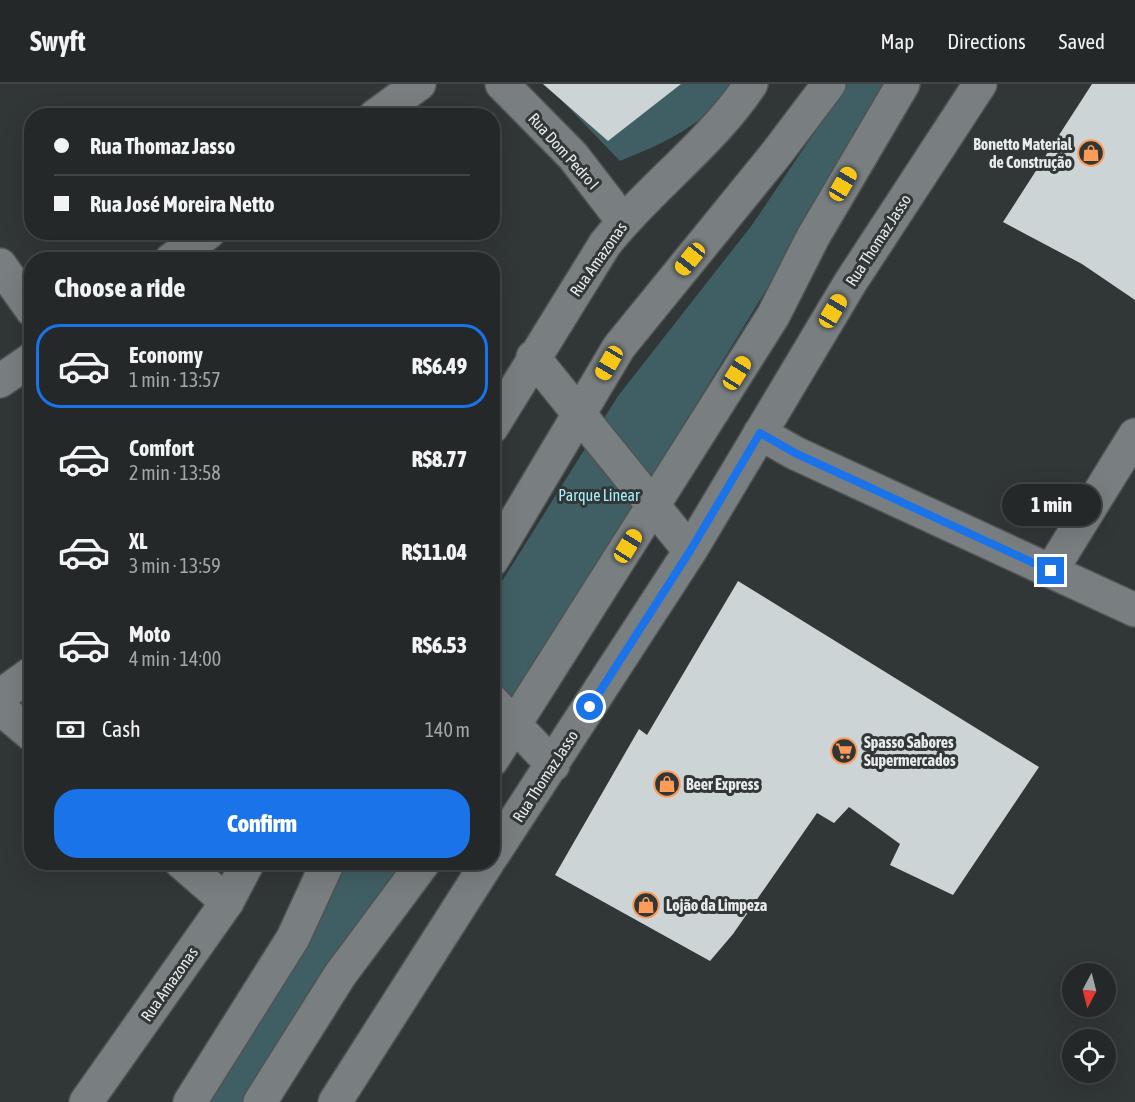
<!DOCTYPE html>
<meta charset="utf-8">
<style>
:root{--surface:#252829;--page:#313435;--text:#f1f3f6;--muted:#a3a6a8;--line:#424446;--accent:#1a73e8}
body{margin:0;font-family:"Asap Condensed",sans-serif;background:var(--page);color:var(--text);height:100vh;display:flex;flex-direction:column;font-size:22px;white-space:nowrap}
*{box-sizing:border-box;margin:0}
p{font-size:20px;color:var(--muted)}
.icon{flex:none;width:33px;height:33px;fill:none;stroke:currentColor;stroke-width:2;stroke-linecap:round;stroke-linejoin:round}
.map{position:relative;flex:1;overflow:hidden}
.sheet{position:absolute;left:24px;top:168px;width:476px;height:618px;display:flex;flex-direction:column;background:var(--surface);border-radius:24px;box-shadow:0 6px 24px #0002,0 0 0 2px var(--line)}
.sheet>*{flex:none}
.hud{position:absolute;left:24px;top:24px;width:476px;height:132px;border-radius:24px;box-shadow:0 6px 24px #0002,0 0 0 2px var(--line);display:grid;align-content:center;height:132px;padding:0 30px;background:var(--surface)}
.needle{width:39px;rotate:187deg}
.controls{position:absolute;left:1062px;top:879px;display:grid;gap:12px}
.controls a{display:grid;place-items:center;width:54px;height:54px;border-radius:50%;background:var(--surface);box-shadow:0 6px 24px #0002,0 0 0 2px var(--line);font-size:30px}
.end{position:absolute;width:27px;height:27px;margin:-14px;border:8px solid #1a73e8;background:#fff;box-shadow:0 0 0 3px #fff}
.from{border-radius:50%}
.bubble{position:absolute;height:42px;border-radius:21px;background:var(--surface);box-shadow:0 6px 24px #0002,0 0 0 2px var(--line);font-size:20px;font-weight:800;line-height:42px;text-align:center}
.car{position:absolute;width:18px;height:36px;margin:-18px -9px;border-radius:8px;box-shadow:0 0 4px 2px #0007;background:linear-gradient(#f5c518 24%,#345 0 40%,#f5c518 0 76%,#345 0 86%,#f5c518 0)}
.hud b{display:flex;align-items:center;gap:21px;height:57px;font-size:22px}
.hud b+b{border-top:2px solid var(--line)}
.hud i{width:15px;height:15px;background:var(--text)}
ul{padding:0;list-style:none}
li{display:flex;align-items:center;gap:18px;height:84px;margin:0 12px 9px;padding:0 18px;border:3px solid transparent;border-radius:24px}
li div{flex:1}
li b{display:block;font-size:22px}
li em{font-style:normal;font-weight:800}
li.on{border-color:var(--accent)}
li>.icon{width:54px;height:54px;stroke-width:1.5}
h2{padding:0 30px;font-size:27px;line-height:72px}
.pay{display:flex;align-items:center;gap:15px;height:66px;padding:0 30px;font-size:22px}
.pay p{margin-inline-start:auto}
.primary-button{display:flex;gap:12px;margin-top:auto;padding:12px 30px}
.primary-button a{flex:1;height:69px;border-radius:24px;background:var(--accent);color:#fff;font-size:24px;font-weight:800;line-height:69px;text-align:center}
header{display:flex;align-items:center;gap:36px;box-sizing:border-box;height:84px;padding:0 30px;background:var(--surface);border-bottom:2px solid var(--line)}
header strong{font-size:28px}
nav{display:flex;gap:33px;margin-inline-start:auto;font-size:21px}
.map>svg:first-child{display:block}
.green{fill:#405f64}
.building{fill:#cdd4d5}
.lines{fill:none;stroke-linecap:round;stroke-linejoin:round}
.street-casing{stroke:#4f5354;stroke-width:36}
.secondary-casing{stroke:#4f5354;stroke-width:36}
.street{stroke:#797f80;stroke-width:33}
.secondary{stroke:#797f80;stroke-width:33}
.route{stroke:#1a73e8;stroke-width:8}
.labels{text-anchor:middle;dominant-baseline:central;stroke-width:6;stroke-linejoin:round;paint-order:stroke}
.poi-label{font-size:16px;font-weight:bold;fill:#e8ebec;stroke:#313637;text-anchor:start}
.street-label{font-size:16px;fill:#e8ebec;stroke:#313637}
.park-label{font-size:16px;fill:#a7effb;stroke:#313637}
</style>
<header>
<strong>Swyft</strong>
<nav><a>Map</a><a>Directions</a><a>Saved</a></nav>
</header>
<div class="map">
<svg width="1135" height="1018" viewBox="0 0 1135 1018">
<rect width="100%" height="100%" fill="#313637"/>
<!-- green -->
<path class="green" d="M546,0H732C706,41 664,59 620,77Z
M847,0H894C759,215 628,434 492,649V513L618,312L752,141Z
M340,779H408L250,1018H209Z"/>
<!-- building -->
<path class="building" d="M543,0H681L608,57Z
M1092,0H1135V216L1082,180L1003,138Z
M738,497L1039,683L953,811L890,781L900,760L849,723L834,739L817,729L733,850L710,877L555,791L639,645L647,651Z"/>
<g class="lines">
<!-- street casing -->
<g class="street-casing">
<path id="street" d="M502,0L573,72L623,137
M375,32L419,0
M171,176L209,148
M0,181L32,226
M0,297L32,275
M760,349L795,369L1135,526
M1051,487L1135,351
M0,612L32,589
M0,624L32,651
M181,778L227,818"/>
</g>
<!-- secondary casing -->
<g class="secondary-casing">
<path id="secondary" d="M533,273L690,467
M492,343L605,160C650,103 710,61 751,0
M492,476L619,263L776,70L829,0
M492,617L553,681
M492,676L773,232L813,153L903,0
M492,772L690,467L850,199L980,0
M86,1018L227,818L248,778
M190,1018L293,854L328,778
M260,1018L340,891L424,778
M335,1018L488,778"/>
</g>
<!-- street -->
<use href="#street" class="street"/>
<!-- secondary -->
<use href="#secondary" class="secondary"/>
</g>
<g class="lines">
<!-- route -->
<path class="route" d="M590,623L690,467L760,349L795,369L1051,487"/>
</g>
<!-- icons -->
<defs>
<g id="shop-ring" transform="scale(1.35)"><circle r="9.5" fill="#313637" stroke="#fe9b59" stroke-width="1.5"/><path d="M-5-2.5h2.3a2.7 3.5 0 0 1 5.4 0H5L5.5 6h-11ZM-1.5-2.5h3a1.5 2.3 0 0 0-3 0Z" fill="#fe9b59"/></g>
<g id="supermarket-ring" transform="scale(1.35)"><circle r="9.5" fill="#313637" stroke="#fe9b59" stroke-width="1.5"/><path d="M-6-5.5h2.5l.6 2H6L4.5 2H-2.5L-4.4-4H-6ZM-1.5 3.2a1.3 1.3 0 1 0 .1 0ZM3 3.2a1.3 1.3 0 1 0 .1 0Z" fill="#fe9b59"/></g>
</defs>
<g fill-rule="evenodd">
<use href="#shop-ring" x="1091" y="69"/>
<use href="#supermarket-ring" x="844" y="667"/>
<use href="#shop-ring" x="667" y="700"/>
<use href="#shop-ring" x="646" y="821"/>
</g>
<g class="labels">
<!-- poi labels -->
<g class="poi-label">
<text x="1072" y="60" text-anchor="end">Bonetto Material<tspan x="1072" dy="18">de Construção</tspan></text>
<text x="864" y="658">Spasso Sabores<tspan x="864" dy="18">Supermercados</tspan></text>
<text x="686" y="700">Beer Express</text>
<text x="666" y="821">Lojão da Limpeza</text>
</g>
<!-- street labels -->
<g class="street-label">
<text transform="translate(564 67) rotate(48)">Rua Dom Pedro I</text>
<text transform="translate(878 156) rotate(-57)">Rua Thomaz Jasso</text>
<text transform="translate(598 175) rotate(-55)">Rua Amazonas</text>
<text transform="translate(545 692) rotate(-57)">Rua Thomaz Jasso</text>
<text transform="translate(169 900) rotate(-55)">Rua Amazonas</text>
</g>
<!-- park labels -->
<g class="park-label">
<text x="599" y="411">Parque Linear</text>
</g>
</g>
</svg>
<div class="controls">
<a><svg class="needle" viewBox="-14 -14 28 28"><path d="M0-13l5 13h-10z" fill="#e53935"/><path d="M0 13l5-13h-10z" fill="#a3a6a8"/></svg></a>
<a><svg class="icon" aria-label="locate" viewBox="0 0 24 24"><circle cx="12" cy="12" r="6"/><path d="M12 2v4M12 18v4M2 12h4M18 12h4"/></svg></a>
</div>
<i class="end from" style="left:590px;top:623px"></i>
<i class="end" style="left:1051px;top:487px"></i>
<div class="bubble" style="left:1002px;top:400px;width:99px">1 min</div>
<i class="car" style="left:843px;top:100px;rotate:30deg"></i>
<i class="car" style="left:690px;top:175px;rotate:219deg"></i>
<i class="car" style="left:833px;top:227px;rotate:31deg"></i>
<i class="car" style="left:609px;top:279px;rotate:210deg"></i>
<i class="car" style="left:737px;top:289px;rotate:32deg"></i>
<i class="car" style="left:628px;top:462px;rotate:32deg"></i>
<div class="hud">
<b><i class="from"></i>Rua Thomaz Jasso</b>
<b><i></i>Rua José Moreira Netto</b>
</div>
<section class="sheet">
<h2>Choose a ride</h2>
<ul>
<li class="on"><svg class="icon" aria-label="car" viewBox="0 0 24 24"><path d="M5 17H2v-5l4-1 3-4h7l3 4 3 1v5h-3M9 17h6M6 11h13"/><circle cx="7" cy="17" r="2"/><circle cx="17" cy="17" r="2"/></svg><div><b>Economy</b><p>1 min · 13:57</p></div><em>R$6.49</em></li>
<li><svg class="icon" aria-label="car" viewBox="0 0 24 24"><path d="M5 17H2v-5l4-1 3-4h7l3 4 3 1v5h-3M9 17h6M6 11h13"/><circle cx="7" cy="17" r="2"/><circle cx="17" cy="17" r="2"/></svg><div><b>Comfort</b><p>2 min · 13:58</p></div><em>R$8.77</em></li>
<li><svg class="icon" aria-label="car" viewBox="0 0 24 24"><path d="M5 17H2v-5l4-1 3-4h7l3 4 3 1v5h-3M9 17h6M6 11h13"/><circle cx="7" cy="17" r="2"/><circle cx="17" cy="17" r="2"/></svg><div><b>XL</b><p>3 min · 13:59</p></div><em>R$11.04</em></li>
<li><svg class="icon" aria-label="car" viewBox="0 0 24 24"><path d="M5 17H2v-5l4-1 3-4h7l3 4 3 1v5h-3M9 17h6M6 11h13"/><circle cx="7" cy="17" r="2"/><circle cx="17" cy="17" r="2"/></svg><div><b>Moto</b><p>4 min · 14:00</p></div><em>R$6.53</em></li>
</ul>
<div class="pay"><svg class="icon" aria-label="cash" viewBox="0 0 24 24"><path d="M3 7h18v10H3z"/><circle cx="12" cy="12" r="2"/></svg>Cash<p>140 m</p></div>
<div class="primary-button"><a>Confirm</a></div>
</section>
</div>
